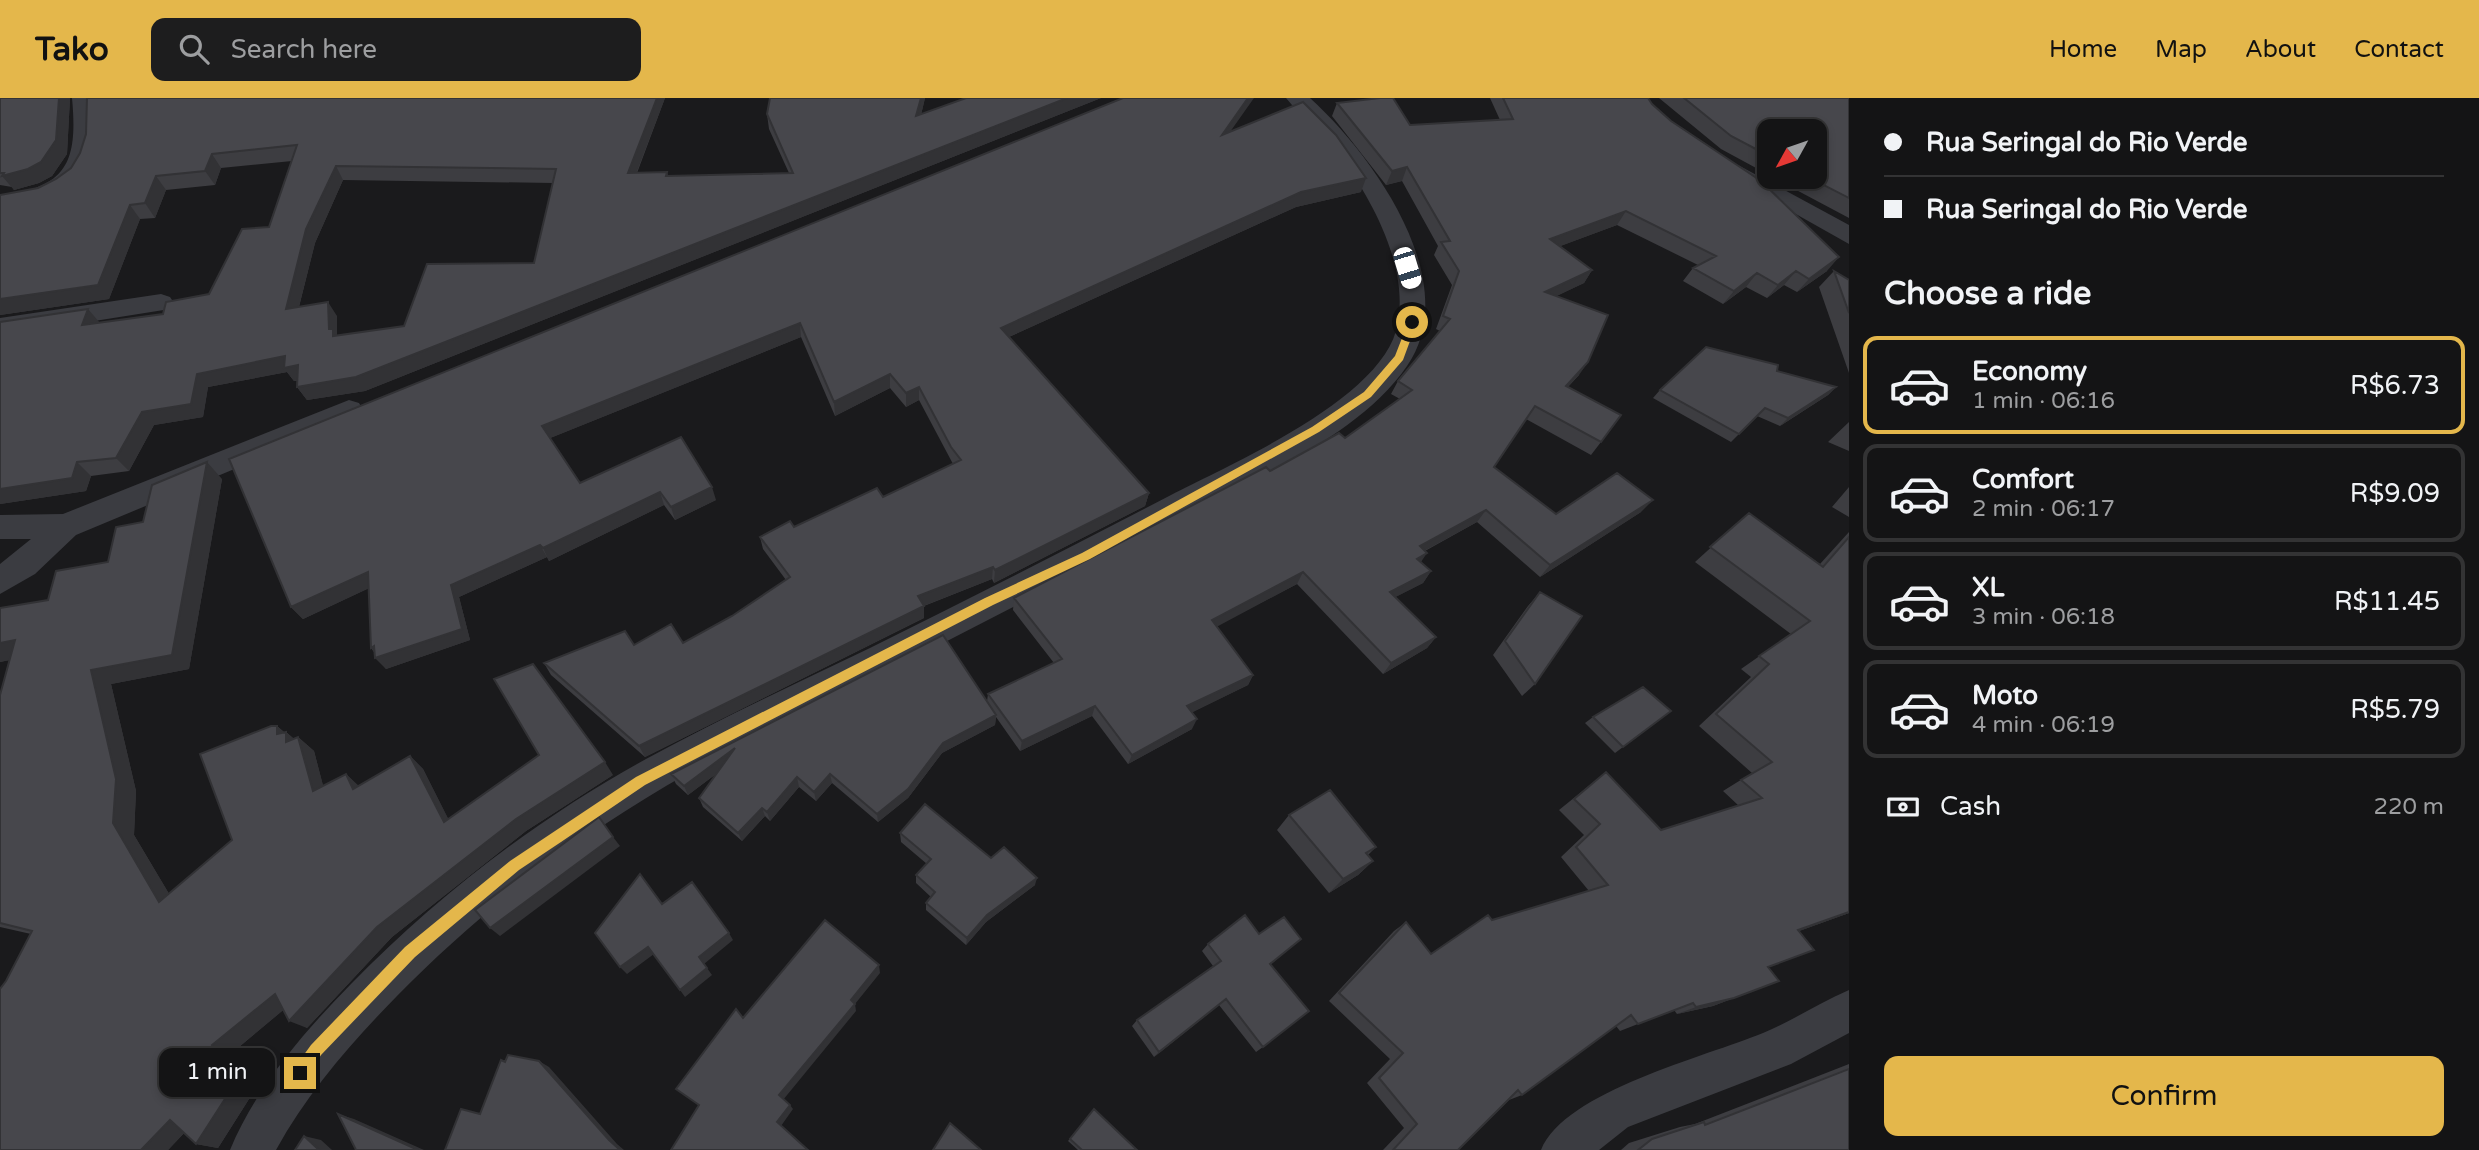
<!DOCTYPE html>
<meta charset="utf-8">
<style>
:root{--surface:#141415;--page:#1d1d1e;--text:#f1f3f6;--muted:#9d9ea0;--line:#333334;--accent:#e4b74b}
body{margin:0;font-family:"Varela Round",sans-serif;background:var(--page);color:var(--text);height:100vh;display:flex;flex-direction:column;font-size:26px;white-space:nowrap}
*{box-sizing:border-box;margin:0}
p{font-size:23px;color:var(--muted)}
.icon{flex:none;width:38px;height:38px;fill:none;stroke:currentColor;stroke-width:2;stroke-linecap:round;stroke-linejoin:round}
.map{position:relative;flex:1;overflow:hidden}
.drawer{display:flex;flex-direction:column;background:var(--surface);width:630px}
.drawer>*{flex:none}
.top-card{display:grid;align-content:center;height:154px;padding:0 35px;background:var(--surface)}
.needle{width:46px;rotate:230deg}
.buttons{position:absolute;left:1757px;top:21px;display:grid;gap:14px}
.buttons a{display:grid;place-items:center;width:70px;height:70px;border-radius:14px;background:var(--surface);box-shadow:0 4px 10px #0003,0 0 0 2px var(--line);font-size:35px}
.end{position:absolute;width:32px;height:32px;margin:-16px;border:9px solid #e4b74b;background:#111;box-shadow:0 0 0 4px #111}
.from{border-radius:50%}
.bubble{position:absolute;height:49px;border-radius:14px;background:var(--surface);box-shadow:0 4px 10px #0003,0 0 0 2px var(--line);font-size:23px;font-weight:600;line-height:49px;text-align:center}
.car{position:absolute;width:21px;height:42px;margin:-21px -10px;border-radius:9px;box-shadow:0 0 5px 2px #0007;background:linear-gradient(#fff 24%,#345 0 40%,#fff 0 76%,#345 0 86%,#fff 0)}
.top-card b{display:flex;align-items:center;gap:24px;height:66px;font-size:26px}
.top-card b+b{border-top:2px solid var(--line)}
.top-card i{width:18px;height:18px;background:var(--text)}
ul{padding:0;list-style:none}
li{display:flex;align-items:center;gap:21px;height:98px;margin:0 14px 10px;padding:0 21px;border:4px solid var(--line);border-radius:14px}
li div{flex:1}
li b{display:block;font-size:26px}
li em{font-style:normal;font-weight:600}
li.current{border-color:var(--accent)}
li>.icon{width:63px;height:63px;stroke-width:1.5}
h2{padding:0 35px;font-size:32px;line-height:84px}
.pay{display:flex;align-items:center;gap:18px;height:77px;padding:0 35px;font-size:26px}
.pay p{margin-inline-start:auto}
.cta{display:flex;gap:14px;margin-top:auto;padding:14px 35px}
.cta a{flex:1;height:80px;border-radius:14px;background:var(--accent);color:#111;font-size:28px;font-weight:600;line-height:80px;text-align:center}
header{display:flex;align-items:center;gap:42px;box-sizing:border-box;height:98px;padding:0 35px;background:var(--accent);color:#111}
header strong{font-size:33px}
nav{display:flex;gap:38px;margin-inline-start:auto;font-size:24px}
.search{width:490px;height:63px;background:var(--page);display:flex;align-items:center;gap:18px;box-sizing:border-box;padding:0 24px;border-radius:14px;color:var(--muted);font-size:26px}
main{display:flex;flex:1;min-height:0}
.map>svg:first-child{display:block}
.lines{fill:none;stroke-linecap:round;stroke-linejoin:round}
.minor{fill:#3b3c41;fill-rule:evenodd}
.wall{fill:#3d3d41;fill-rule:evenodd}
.shaded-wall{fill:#323235}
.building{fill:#47474c;stroke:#323235;stroke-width:2;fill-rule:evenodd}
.route{fill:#e4b74b}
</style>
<header>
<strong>Tako</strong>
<div class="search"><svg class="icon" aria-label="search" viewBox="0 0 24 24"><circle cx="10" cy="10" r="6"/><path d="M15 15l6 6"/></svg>Search here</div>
<nav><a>Home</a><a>Map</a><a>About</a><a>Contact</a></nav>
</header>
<main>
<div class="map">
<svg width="1849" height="1052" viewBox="0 0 1849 1052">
<rect width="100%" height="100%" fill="#1a1a1c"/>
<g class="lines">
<!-- minor -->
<path class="minor" d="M72,0H94C103,79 77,104 0,111V97C67,90 78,64 72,0Z
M1286,0H1310C1372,56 1465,184 1407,268C1358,340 1248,383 1174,424C1069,481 962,535 856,590C793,622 727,652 666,688C568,746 477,816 397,898C351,945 308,994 276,1052H230C256,989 304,934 351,886C438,797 537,721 646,661C719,621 795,586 870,550C971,500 1071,449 1171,397C1233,365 1376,303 1396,233C1412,174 1373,102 1339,57C1323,36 1302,20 1286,0Z
M1738,67L1849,127V146L1730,79L1726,74L1730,69Z
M161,196L170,199L174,205L170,211L0,238V220Z
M349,302L359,305L363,312L359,319L76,437L35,476L0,496V466L31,441H0V417L63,416Z
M1849,892V935L1791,966L1628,1029L1599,1052H1541C1565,993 1705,959 1763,935C1792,923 1819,905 1849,892Z"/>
</g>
<!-- wall -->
<path class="wall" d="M0,0H70L67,56L52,78L39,85L14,92L12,89L0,87Z
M87,0H665L637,75L667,74L668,78L789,75L769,31L767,16L770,0H925L921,17L966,0H1101L365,293L307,302L297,289L298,283H294L287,274L208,289L203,319L154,327L129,373L91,378L86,393L0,406V224L100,225L163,216L209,196L269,129L292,63L221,70L215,87L166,92L155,120L140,121L109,201L0,217V97L38,90L56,81L71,70L80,55L86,36ZM343,82L553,85L534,165L404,228L337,238V218L299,209L315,145Z
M1490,0H1648L1652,6L1827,173L1797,194L1784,187L1767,200L1746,189L1723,206L1683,183L1693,170L1698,167L1617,127L1560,148L1592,172L1584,185L1556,198L1579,277L1568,289L1601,344L1591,357L1526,321L1494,369L1556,416L1641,414L1540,479L1477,424L1425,453L1421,464L1431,473L1423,485L1395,499L1436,539L1427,550L1383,576L1297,486L1216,528L1253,577L1248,587L1192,614V631L1128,666L1092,618L1020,653L996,619L995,627L942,655L908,700L878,724L832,685L816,703L799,689L770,723L765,718L742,743L703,709L699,700L716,676L688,697L676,686L671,676L987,603L988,596L1054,565L1013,512L1014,500L1270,373L1345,340L1400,301L1391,296L1398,283L1440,233L1436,231L1452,187L1434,157L1438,148L1402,83L1386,87L1332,18L1337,5L1410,27L1500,22Z
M1659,0H1849V120L1772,79H1815L1769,33V77L1721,51Z
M1231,33L1361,94L1296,109L1009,239L1149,395L1145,408L994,485L992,481L924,508V520L645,659L551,577L544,565L634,547L683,545L732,518L786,482L763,451L760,439L794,429L883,399L953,366L919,302L906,309L890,290L835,318L801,239L550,340L580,385L716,402L675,422L664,407L549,463L547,459L459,499L470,542L386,571L371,550L369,490L303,521L291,509L229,361Z
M1834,173L1849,182V275L1819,189Z
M1777,273L1836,289L1828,297L1780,328L1757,318L1731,344L1653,300L1660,292Z
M1849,324V353L1828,344Z
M222,381L189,571L111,586L136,693L134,737L169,796L232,742L277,628L284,634H286L294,641L298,639L314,653L323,688L346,676L358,688L410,658L423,671L448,721L613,677L526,733L392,839L307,930L283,912L233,954L261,982L218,1050L196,1046L184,1035L168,1052L6,883L31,836L0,829V597L9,562L0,564V510L48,502L108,464L143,424Z
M1849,389V419L1832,409Z
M1749,415L1820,466L1849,434V815L1799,833L1768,869L1734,900L1713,908L1677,916L1674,912L1620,933L1616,928L1522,997L1509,1002L1458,1052H1383L1404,1030L1367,985L1390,961L1329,903L1394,833L1406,824L1431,856L1492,822L1589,793L1561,759L1584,737L1559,712L1606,674L1661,732L1739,708L1723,693L1752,675L1699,628L1751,579L1741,571L1791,536L1695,464Z
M1540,494L1535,586L1522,598L1493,557L1528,508Z
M1671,613L1615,655L1585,625L1593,619Z
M1289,717L1376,749L1368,757L1373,763L1358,777L1329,795L1277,732Z
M900,735L991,760L1035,787L986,824L966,847L926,812V805L931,799L916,785V777L927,766L901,744Z
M1259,836L1301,841L1270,867L1263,949L1256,954L1219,907L1154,959L1132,928L1137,922L1213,868L1202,853L1208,846Z
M1849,966V1052H1621L1629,1045L1680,1029L1695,1026Z
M1094,1011L1137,1052H1078L1068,1043Z"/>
<!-- shaded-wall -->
<path class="shaded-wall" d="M59,0H70L67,56L52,78L39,85L14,92L2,78Z
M657,0H665L631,89L628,75Z
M921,0H925L917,33L916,18Z
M1067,0H1101L365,293L307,302L297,289Z
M1248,0H1254L1218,51L1222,37Z
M212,56L221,70L215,87L205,73Z
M336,68L343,82L315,145L295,224L286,211L306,131Z
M1407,69L1402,83L1386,87L1392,73Z
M156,78L166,92L155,120L145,105Z
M1366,80L1361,94L1296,109L1000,243L1001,230L1301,94Z
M130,107L140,121L109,201L0,217V201Z
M1626,113L1617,127L1542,155L1550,141Z
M1839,159L1827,173L1797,194L1809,181Z
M1592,172L1584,185L1536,208L1545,194Z
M1796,173L1784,187L1767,200L1778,187Z
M1757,175L1746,189L1723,206L1734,193Z
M328,204L337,218V237L342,252L329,231Z
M88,211L100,225L82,227Z
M800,225L801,239L548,341L542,328Z
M285,258L298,267L308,281L294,283L287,274L208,289L203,319L154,327L129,373L116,360L142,314L197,276Z
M1588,264L1579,277L1556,301L1566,288Z
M890,276V290L835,318L834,304Z
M919,289V302L906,309V295Z
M1836,289L1828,297L1780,328L1788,320Z
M77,364L91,378L86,393L0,406V391Z
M207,364L222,381L189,571L111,586L136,693L134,737L180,814L159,804L113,725L91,572Z
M712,389L716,402L675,422L671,409Z
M660,394L664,407L549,463L543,450Z
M1149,395L1145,408L994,485L995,472Z
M1653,402L1641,414L1540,479L1550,467Z
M1486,412L1477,424L1411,460L1420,448Z
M540,447L547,459L459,499L470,542L386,571L375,560L379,559L371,550L374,548L451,487Z
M1427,455L1419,467L1417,461Z
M993,469L992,481L918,510V498Z
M1431,473L1423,485L1382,506L1390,494Z
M368,474L378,486L303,521L291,509Z
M1303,474L1297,486L1207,534L1212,522Z
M924,508V520L645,659L639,648Z
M1436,539L1427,550L1383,576L1391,565Z
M15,542L36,557L0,564V545Z
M1253,577L1248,587L1183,619L1187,608Z
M1095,608L1092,618L1020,653L1022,643Z
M996,617L995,627L942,655L908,700L878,724L877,716L943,645Z
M1197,621L1192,631L1128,666L1132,657Z
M277,628L286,636V634L300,646L298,639L314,653L328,706L313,693L302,657L277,636Z
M735,650L738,659L688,697L684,688Z
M410,658L423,671L456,736L444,724Z
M605,664L613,677L526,733L392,839L307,930L289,923L377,829L516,721Z
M346,676L360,689L353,691Z
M830,676L832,685L816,703L814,694Z
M797,679L799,689L770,723L767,714Z
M762,710L765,718L742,743L738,735Z
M613,739L620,748L500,838L490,830Z
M1373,763L1358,777L1329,795L1343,781Z
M1037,780L1035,787L986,824L966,847L967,840L987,817Z
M1849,814V815L1777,841L1798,832Z
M729,835L733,842L704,866L699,859Z
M648,849L654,856L627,876L620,869Z
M879,867L880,875L855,906L856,913L783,1002L779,997L851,902Z
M707,870L712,877L685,899L680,892Z
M275,896L293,904L233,954L261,982L218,1050L196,1046L212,947Z
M1734,900L1713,908L1677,916L1696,909Z
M1226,901L1219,907L1154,959L1159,954Z
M539,963L549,969L617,1046L624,1052H620L609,1042Z
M790,1007L793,1011L781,1028L777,1024Z
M338,1016L354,1021L424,1052H418Z
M170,1022L192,1027L168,1052H141Z
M304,1038L321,1042L332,1052H319Z"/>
<!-- building -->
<path class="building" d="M0,0H59L56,42L41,64L28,71L2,78L4,75H0Z
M87,0H657L628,75L667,74L666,78L793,75L767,16L770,0H921L916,18L966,0H1067L356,279L297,289L298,267L284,270L285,258L197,276L191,306L142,314L116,360L77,364L72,380L0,391V224L88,211L82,227L163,216L166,204L209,196L242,131L269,129L297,47L212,56L205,73L156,78L145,105L130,107L98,187L0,201V97L38,90L56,81L71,70L80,55L86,36ZM336,68L556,71L534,165L427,166L404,228L333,238V231H329L328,204L286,211L306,131Z
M1123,0H1248L1222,37L1303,4L1336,37L1366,80L1301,94L1001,230L1149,395L995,472L993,469L918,498L924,508L639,648L544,565L625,533L634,547L671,526L683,545L732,518L790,479L760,439L790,423L794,429L877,390L883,399L961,362L951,349L919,289L906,295L890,276L834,304L800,225L542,328L580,385L681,339L712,389L671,409L660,394L543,450L540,447L451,487L462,531L375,560L374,548L371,550L368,474L291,509L229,361Z
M1380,0H1393L1410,27L1513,21L1503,0H1648L1652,6L1671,23L1761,83L1839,159L1809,181L1796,173L1778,187L1757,175L1734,193L1693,170L1716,158L1626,113L1550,141L1592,172L1545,194L1608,217L1588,264L1566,288L1621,317L1601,344L1535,308L1494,369L1556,416L1617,375L1653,402L1550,467L1486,412L1420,448L1427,455L1417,461L1431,473L1390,494L1436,539L1391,565L1303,474L1212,522L1253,577L1187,608L1197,621L1132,657L1095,608L1022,643L988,596L1062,561L1014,500L1266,369L1270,373L1339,335L1345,340L1412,292L1398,283L1450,221L1443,218L1459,173L1441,144L1450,143L1407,69L1392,73L1337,5Z
M1684,0H1849V100L1808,79H1815V33H1769V58L1731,38Z
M1834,173L1849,182V215Z
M1706,249L1778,267L1777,273L1836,289L1788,320L1765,310L1739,336L1660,292Z
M207,364L172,557L91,572L116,681L113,725L159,804L232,742L200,656L271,628H277V636L286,634V644L298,639L313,693L346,676L353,691L410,658L444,724L539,657L494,581L533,566L605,664L516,721L377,829L289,923L275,896L212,947L241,976L196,1046L170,1022L141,1052H0V891L6,883L32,833L0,825V597L15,542L0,545V510L48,502L56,473L108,464L116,429L143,424L152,387Z
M1749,415L1823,469L1849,439V814L1798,832L1814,852L1768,869L1779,883L1734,900L1696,909L1693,905L1638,926L1631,917L1522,997L1518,992L1458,1052H1393L1417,1026L1379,980L1403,955L1339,895L1406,824L1431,856L1488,817L1492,822L1608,787L1576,749L1600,726L1574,701L1606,674L1661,732L1762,700L1741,682L1772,664L1716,616L1769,566L1759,558L1810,523L1710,449Z
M1540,494L1582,518L1535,586L1505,543Z
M943,537L996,617L943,645L908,691L877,716L830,676L814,694L797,679L767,714L762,710L738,735L699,700L735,650L684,688L671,676Z
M1643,589L1671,613L1623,649L1593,619Z
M1330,692L1376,749L1366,755L1373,763L1343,781L1289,717Z
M925,706L991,760L1004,749L1037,780L987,817L967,840L926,805L935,794L916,777L931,761L900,735Z
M599,719L613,739L490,830L475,812Z
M640,776L662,806L692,784L729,835L699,859L707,870L680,892L648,849L620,869L595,835Z
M1245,817L1259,836L1284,819L1301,841L1270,866L1309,913L1263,949L1226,901L1159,954L1137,922L1221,863L1208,846Z
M825,822L879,867L851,902L855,906L779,997L790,1007L777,1024L808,1052H671L699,1007L676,991L736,911L743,920Z
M508,957L539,963L609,1042L620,1052H445L461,1011L480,1016L501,962L505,964Z
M1849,971V1052H1638L1652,1041L1704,1024L1705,1027Z
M1094,1011L1137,1052H1082L1070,1041Z
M338,1016L418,1052H356Z
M950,1025L981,1052H933Z
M304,1038L319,1052H295Z"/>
<!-- route -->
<path class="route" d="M1409,222L1417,224L1403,262L1371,299L1319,334L1090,461L993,507L645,687L561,744L519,772L415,859L321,957L306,980H295V969L311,947L405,849L510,763L636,679L985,500L1082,455L1312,329L1364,294L1395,258Z"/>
</svg>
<div class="buttons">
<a><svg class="needle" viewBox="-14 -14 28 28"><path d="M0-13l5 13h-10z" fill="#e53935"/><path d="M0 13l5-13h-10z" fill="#9d9ea0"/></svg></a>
</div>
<i class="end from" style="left:1412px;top:224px"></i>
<i class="end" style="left:300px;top:975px"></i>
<div class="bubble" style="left:159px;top:950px;width:116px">1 min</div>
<i class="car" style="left:1407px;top:170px;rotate:163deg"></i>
</div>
<section class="drawer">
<div class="top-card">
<b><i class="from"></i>Rua Seringal do Rio Verde</b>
<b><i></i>Rua Seringal do Rio Verde</b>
</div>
<h2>Choose a ride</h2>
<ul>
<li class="current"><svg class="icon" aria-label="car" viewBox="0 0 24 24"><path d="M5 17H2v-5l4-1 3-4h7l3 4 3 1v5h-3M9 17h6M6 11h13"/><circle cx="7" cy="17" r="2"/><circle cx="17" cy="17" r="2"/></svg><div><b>Economy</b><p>1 min · 06:16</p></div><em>R$6.73</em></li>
<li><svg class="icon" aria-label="car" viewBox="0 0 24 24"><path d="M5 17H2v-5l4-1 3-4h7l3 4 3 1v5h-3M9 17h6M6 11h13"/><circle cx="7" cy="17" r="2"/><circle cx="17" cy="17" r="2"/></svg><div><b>Comfort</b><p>2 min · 06:17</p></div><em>R$9.09</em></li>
<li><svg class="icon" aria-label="car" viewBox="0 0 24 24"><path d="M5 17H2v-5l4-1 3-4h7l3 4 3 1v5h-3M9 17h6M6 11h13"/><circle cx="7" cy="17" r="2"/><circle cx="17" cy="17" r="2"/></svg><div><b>XL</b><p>3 min · 06:18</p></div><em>R$11.45</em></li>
<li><svg class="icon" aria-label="car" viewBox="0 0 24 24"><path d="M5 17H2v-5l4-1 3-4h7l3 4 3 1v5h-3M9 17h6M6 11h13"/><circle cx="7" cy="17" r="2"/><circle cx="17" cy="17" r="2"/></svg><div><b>Moto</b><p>4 min · 06:19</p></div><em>R$5.79</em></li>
</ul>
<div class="pay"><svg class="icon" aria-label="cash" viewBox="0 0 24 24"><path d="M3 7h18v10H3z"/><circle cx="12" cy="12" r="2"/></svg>Cash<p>220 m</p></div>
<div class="cta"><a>Confirm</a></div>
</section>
</main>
